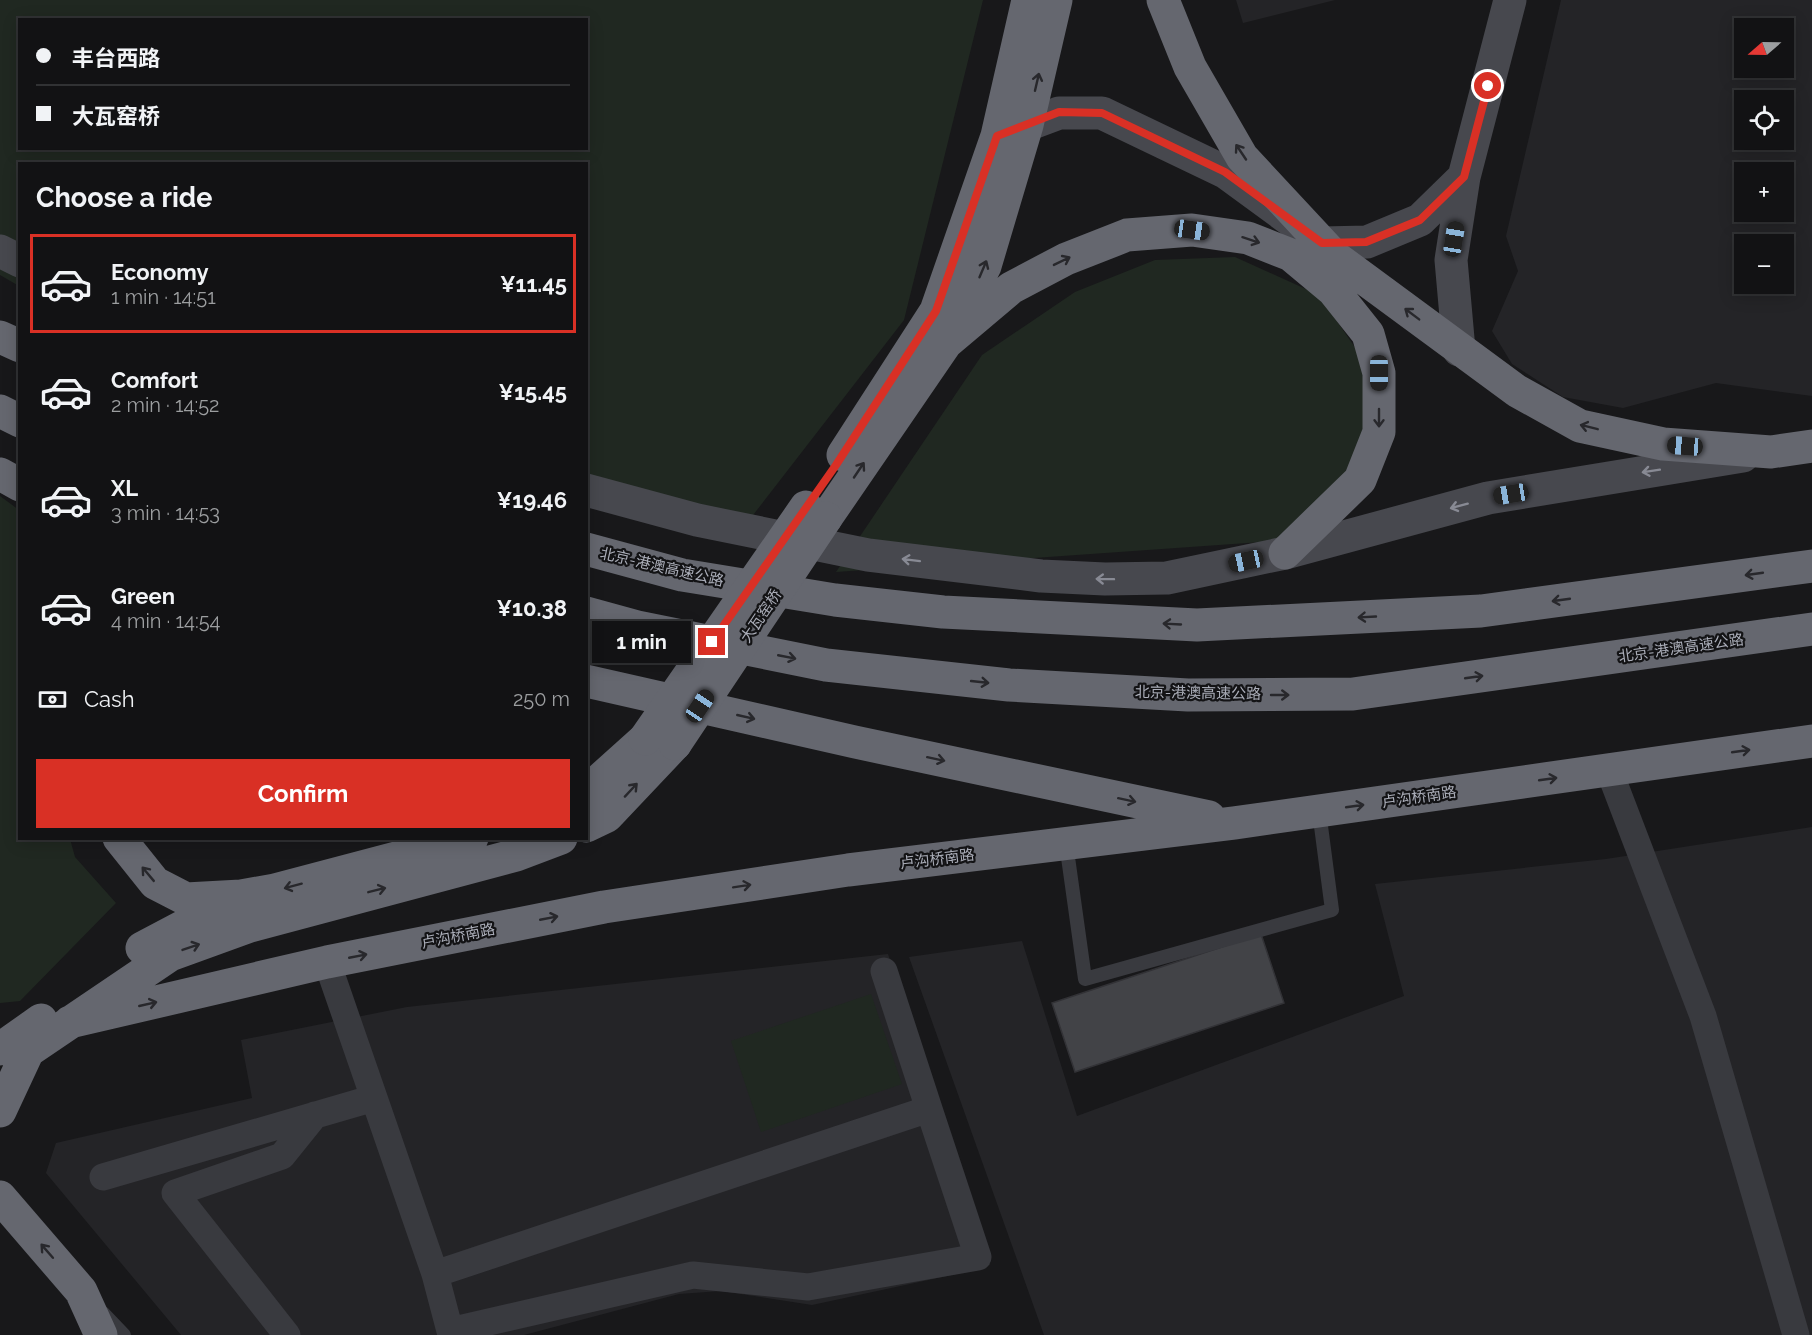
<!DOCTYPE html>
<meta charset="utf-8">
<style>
:root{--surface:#121214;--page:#1f2022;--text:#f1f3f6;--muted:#9c9ea0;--line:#313234;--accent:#d93025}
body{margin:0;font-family:Raleway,"Noto Sans SC",sans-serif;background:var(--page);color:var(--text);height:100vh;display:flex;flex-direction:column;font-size:22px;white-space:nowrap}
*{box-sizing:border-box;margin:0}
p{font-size:20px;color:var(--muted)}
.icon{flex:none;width:33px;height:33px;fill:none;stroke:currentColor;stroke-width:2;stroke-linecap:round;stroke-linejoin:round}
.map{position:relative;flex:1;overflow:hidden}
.details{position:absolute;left:18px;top:162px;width:570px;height:678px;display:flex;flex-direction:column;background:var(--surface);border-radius:0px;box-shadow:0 3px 15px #0003,0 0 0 2px var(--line)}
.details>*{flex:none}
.top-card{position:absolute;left:18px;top:18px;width:570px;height:132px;border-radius:0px;box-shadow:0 3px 15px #0003,0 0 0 2px var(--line);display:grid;align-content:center;height:132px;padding:0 18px;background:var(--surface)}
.needle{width:39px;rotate:250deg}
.tools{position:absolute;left:1734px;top:18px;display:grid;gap:12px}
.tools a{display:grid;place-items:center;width:60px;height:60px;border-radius:0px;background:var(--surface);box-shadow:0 3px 15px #0003,0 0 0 2px var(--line);font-size:30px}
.end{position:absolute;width:27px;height:27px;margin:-14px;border:8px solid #d93025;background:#fff;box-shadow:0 0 0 3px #fff}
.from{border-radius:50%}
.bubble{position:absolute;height:42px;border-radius:0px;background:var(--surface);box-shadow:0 3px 15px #0003,0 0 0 2px var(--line);font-size:20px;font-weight:700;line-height:42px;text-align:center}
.car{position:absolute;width:18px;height:36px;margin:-18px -9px;border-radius:8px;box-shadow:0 0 4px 2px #0007;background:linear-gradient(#222 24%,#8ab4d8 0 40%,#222 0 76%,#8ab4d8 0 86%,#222 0)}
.top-card b{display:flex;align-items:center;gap:21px;height:57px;font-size:22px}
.top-card b+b{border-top:2px solid var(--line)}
.top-card i{width:15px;height:15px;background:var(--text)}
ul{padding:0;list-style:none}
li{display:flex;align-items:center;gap:18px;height:99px;margin:0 12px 9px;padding:0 6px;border:3px solid transparent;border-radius:0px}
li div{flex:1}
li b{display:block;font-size:22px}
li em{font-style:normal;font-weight:700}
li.current{border-color:var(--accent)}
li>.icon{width:54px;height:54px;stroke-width:1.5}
h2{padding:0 18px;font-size:27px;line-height:72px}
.pay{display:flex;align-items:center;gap:15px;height:66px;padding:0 18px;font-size:22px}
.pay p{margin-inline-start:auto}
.primary-button{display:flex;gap:12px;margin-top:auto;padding:12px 18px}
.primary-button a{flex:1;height:69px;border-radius:0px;background:var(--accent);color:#fff;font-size:24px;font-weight:700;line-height:69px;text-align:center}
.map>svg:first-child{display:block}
.built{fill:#242427;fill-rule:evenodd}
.green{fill:#202821;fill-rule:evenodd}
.building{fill:#424347;stroke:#323236;stroke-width:1.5}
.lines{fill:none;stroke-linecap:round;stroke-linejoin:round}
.lane{stroke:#393a3f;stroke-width:14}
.street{stroke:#393a3f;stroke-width:27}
.secondary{stroke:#47484e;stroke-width:33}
.highway{stroke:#65676f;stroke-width:33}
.highway-bridge{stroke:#65676f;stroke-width:33}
.oneway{stroke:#28282c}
.oneway2{stroke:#888a94}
.route{stroke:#d93025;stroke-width:8}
.labels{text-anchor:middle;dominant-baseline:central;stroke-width:4.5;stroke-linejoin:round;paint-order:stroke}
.street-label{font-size:15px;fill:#abaeb9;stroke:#131315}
</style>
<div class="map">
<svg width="1812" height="1335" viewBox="0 0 1812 1335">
<rect width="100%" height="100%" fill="#18181a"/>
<!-- built -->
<path class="built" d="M1236,0H1335L1243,23Z
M1561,0H1812V396L1716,383L1623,408L1563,397L1512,364L1492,331L1518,271L1506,236ZM1744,28H1784V68H1744ZM1744,100H1784V140H1744ZM1744,172H1784V212H1744ZM1744,244H1784V284H1744Z
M1812,827V1335H1044L909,957L1022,941L1077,1116L1404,996L1375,884L1606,859Z
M888,954L990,1265L975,1270L812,1305L721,1291L679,1294L524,1335H181L46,1173L56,1143L252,1098L241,1040L407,1007Z"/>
<!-- green -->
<path class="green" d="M0,0H983L904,320L733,541L587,501L586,164H20L19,286L0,275ZM20,20H586V148H20Z
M1235,257L1319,295L1365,362L1371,412L1355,467L1274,541L836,572L982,355L1075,292L1155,260Z
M0,496L19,510L20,838L70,839L75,857L116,903L20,1001L0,1003Z
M871,994L902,1084L761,1132L731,1041Z"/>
<!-- building -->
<path class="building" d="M1261,934L1284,1003L1075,1072L1052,1003Z"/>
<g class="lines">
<!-- lane -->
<path class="lane" d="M1066,843L1085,979L1332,910L1319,811
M103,1313L124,1335"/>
<!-- street -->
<path class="street" d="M1609,770L1703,1016L1796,1335
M327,962L435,1274L929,1109L884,971
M103,1177L374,1098
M435,1274L450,1331L693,1275L808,1287L978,1257L929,1109
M287,1335L175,1193L282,1156L315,1115"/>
<!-- secondary -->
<path class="secondary" d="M1003,134L1059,113H1102L1225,172L1322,243L1367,242L1420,220L1464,177
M0,251L20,261
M1459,350L1451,260L1464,177L1510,0
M586,490L697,520L868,555L1041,576L1105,579L1167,578L1285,553L1488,498L1743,456"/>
<!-- highway -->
<path class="highway" d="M1163,0L1190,67L1242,157L1335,257L1517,391L1580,426L1663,444L1771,452L1812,446
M0,337L20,346
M946,343L1011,288L1066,259L1127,235L1192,230L1248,238L1291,255L1333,290L1368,334L1379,373V432L1360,480L1285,553
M0,411L20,421
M843,455L936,311L997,136L1028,0
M0,474L20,485
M826,518L946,343L985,266L1027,125L1056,0
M586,549L682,575L835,600L943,612L1197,625L1481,611L1812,566
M586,613L637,627L826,665L1009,685L1188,695L1353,694L1812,629
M586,681L855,742L1209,817
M586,792L645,739
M586,826L607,816L675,744
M119,838L155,883L186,899L241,896L275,890L472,838
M142,948L231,901
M70,1022L327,962L604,907L848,870L1234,823L1812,741
M0,1049L41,1020
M0,1111L28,1051L170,955L250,926L516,855L561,838
M0,1197L81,1291L101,1335"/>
<!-- highway-bridge -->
<path class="highway-bridge" d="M645,739L806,507
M675,744L826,518"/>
</g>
<!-- one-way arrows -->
<defs><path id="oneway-shaft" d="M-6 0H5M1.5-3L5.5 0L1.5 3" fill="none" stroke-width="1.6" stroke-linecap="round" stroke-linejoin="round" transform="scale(1.5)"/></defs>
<g class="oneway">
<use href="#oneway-shaft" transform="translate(1037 82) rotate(-77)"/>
<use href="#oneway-shaft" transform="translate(1241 152) rotate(-124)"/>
<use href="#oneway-shaft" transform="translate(1251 240) rotate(18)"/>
<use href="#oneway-shaft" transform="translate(1062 261) rotate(-26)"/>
<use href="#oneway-shaft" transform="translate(983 269) rotate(-67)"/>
<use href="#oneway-shaft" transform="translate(1412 314) rotate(-143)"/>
<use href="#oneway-shaft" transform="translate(1379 418) rotate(90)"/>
<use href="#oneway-shaft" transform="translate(1589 427) rotate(-166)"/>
<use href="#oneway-shaft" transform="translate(859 470) rotate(-56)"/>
<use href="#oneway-shaft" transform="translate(1754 574) rotate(172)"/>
<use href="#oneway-shaft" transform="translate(1561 600) rotate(172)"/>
<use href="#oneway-shaft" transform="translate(1367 617) rotate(177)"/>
<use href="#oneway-shaft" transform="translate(1172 624) rotate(-177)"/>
<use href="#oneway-shaft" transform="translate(787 657) rotate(11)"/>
<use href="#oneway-shaft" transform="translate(1474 677) rotate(-8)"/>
<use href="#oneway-shaft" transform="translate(980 682) rotate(6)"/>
<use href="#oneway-shaft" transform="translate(1280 695)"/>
<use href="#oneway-shaft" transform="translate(746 717) rotate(13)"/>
<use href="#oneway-shaft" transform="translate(1741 751) rotate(-8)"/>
<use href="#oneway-shaft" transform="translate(936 759) rotate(12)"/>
<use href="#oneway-shaft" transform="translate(1548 779) rotate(-8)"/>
<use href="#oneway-shaft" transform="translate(631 790) rotate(-47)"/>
<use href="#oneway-shaft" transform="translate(1127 800) rotate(12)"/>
<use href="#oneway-shaft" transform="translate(1355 806) rotate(-8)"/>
<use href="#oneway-shaft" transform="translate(148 874) rotate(-130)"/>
<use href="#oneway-shaft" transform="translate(293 886) rotate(165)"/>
<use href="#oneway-shaft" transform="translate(742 886) rotate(-9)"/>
<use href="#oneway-shaft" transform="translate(377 890) rotate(-14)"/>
<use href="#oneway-shaft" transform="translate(549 918) rotate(-11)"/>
<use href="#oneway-shaft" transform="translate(191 947) rotate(-19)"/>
<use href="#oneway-shaft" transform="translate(358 956) rotate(-11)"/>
<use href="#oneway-shaft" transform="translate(148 1004) rotate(-13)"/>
<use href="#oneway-shaft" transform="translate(47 1251) rotate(-131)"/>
</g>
<g class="oneway2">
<use href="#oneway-shaft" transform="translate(1651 471) rotate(171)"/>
<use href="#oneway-shaft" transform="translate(1459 506) rotate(165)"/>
<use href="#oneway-shaft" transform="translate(911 560) rotate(-173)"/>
<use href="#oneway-shaft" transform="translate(1105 579) rotate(-179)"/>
</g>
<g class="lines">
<!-- route -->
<path class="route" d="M712,642L836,465L936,311L997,136L1059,112L1102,113L1225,172L1322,243L1366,242L1420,220L1464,177L1488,86"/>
</g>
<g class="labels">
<!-- street labels -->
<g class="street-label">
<text transform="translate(662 567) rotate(13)">北京-港澳高速公路</text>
<text transform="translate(761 616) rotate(-56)">大瓦窑桥</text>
<text transform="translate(1681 648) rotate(-8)">北京-港澳高速公路</text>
<text transform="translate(1198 693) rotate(1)">北京-港澳高速公路</text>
<text transform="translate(1419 797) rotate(-8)">卢沟桥南路</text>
<text transform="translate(937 859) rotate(-7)">卢沟桥南路</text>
<text transform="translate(458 936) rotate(-11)">卢沟桥南路</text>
</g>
</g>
</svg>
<div class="tools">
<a><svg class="needle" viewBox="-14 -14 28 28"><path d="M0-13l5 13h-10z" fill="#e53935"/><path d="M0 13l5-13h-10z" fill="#9c9ea0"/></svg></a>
<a><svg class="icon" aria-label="locate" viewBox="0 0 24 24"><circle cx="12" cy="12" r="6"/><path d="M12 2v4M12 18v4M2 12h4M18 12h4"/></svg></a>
<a>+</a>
<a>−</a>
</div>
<i class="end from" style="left:1488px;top:86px"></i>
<i class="end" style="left:712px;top:642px"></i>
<div class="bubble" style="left:592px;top:621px;width:99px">1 min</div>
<i class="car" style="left:1192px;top:230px;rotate:98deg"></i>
<i class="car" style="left:1454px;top:239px;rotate:9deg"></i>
<i class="car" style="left:1379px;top:373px;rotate:180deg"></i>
<i class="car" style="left:1685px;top:446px;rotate:274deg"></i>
<i class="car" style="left:1511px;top:494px;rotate:261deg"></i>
<i class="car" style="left:1246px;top:561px;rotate:258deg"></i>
<i class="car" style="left:700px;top:706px;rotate:34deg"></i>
<div class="top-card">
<b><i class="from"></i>丰台西路</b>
<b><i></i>大瓦窑桥</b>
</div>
<section class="details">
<h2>Choose a ride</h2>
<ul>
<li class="current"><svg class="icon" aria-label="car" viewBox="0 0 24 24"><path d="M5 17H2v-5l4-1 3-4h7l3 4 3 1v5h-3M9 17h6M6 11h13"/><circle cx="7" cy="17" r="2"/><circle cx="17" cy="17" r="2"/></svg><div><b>Economy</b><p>1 min · 14:51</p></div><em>¥11.45</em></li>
<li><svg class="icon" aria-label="car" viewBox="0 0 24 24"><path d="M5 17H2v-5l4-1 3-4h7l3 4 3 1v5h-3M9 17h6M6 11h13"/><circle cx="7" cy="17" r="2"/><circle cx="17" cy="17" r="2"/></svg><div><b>Comfort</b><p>2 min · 14:52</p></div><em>¥15.45</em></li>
<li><svg class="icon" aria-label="car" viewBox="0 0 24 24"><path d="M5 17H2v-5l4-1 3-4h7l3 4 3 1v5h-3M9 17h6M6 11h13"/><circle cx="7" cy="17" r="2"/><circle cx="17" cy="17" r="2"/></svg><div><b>XL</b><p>3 min · 14:53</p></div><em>¥19.46</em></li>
<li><svg class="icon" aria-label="car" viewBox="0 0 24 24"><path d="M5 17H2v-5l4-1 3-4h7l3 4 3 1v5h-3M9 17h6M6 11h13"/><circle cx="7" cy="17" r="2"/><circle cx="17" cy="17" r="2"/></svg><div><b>Green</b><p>4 min · 14:54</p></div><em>¥10.38</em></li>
</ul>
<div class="pay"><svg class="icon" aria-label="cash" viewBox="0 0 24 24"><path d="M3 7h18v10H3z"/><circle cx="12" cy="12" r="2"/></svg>Cash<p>250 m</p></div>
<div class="primary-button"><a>Confirm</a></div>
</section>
</div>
